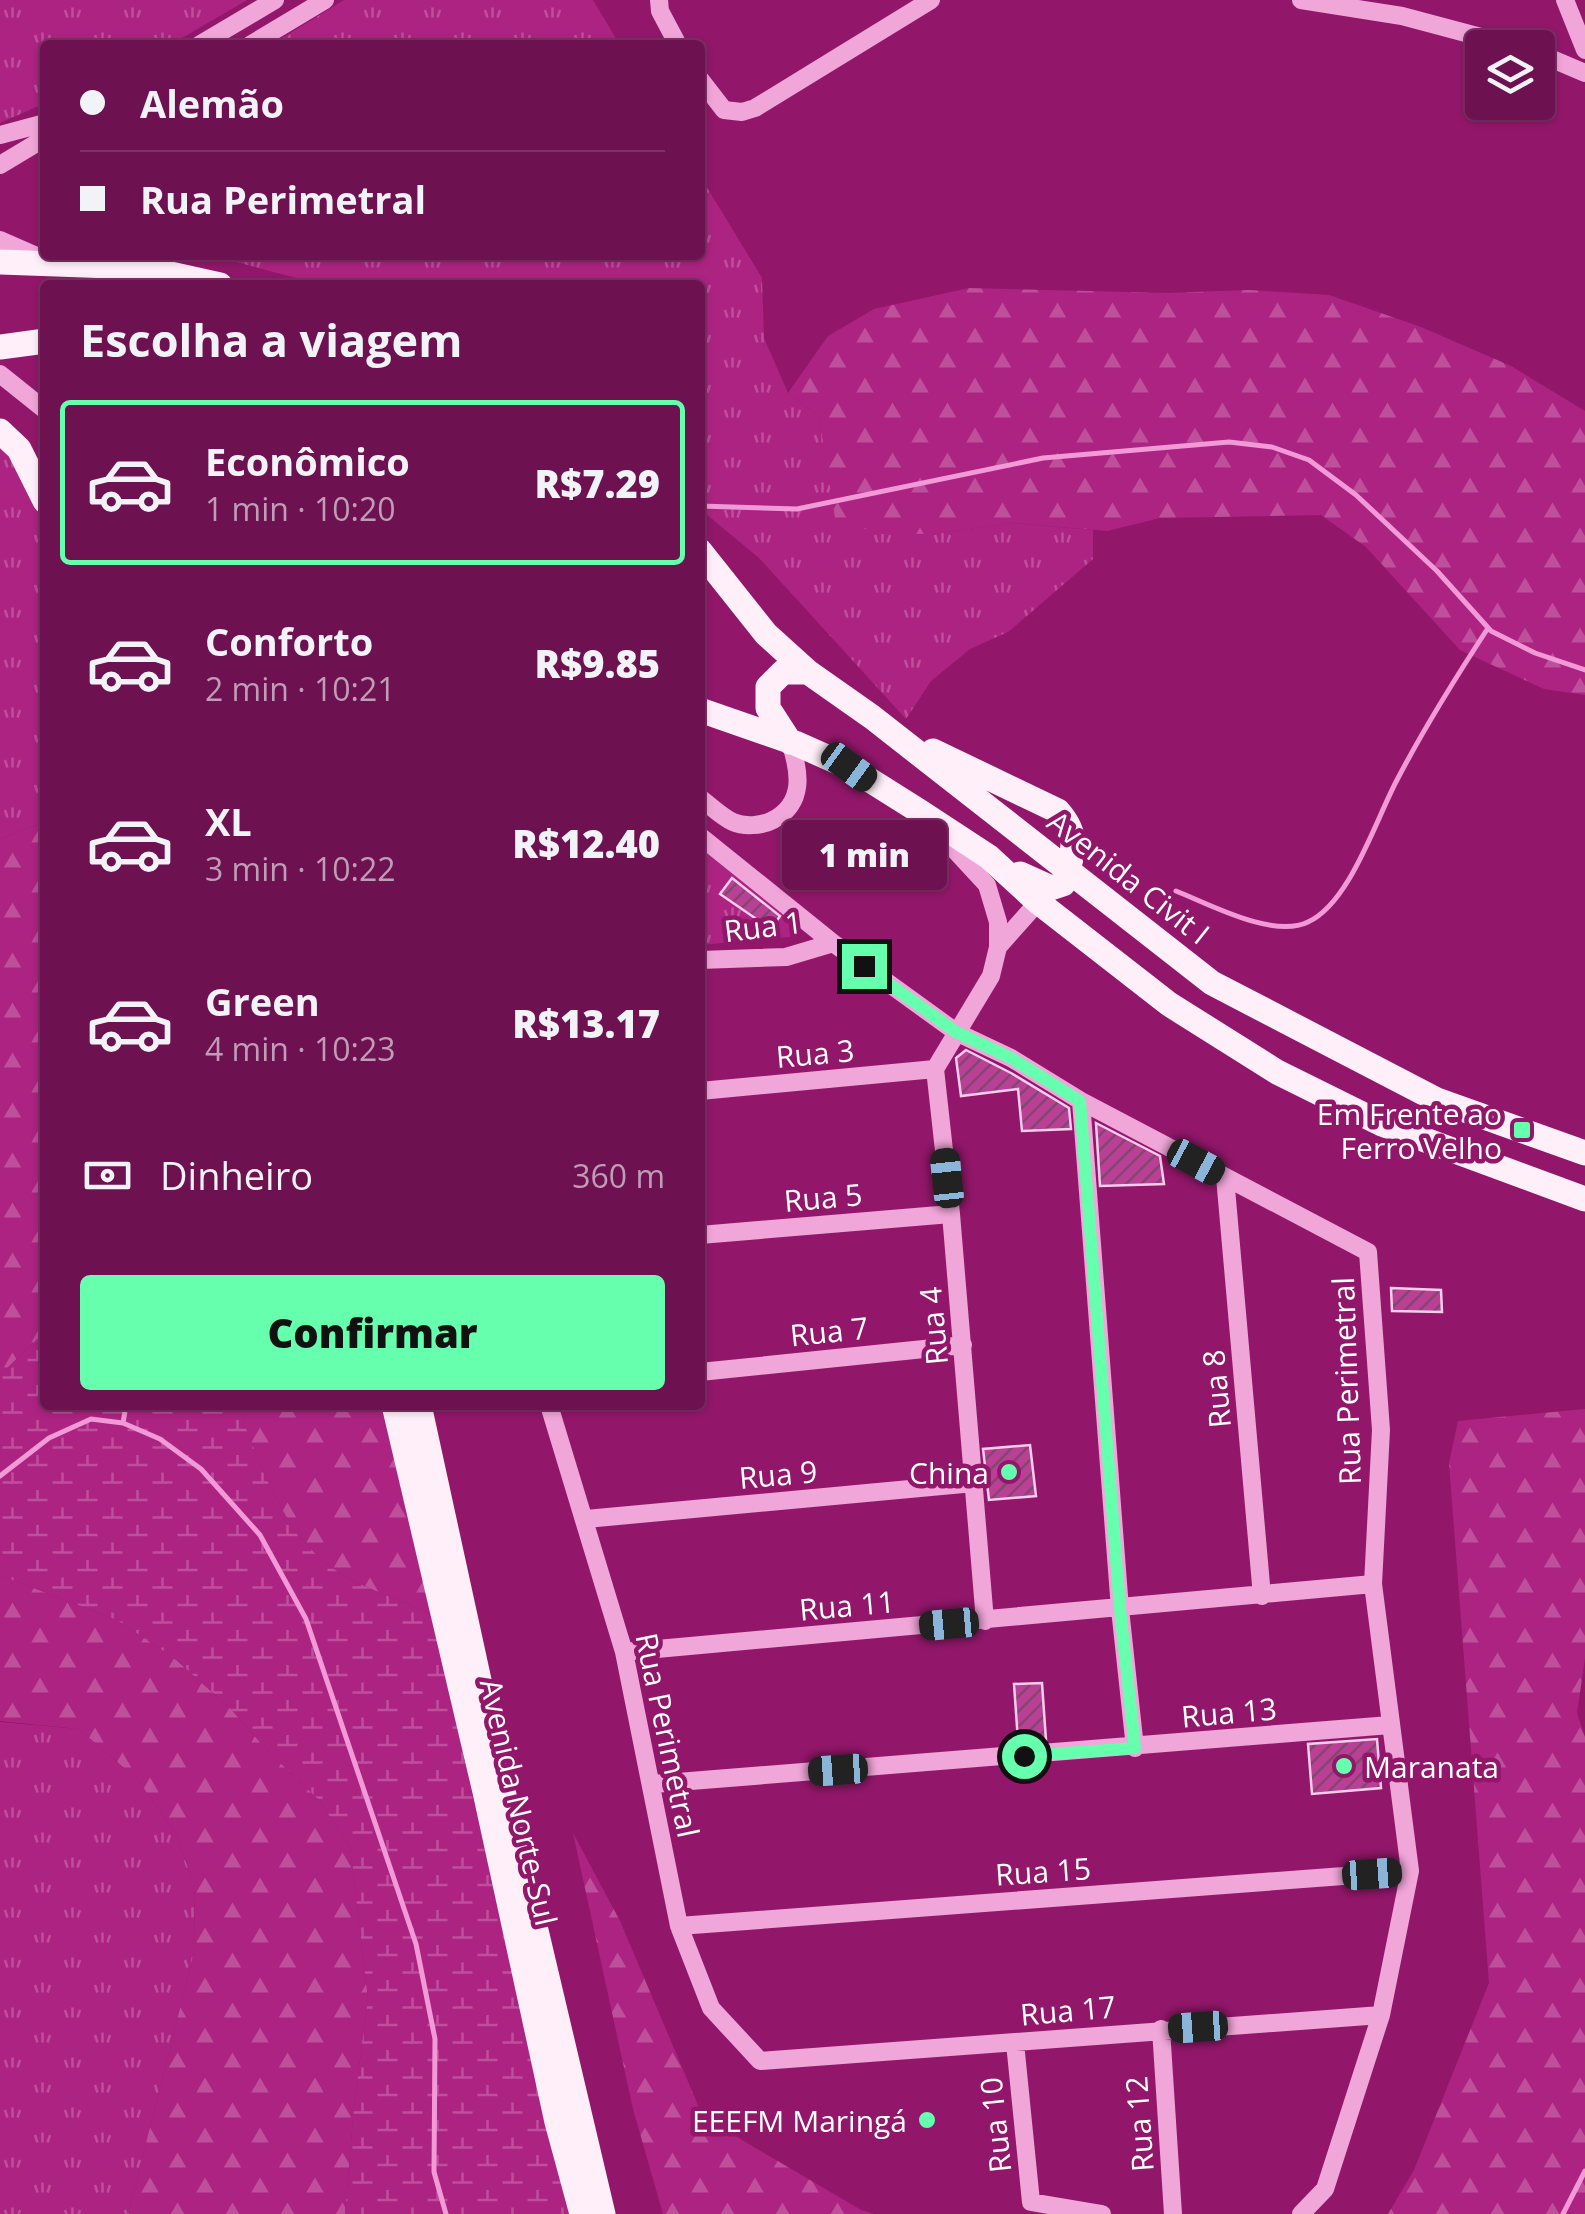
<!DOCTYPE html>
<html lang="pt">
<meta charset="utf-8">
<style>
:root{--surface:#6e1150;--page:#761f5a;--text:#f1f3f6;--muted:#bf9db7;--line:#803167;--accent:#65ffae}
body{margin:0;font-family:"Open Sans",sans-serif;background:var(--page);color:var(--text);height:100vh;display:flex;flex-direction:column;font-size:38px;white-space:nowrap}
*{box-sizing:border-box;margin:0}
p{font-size:32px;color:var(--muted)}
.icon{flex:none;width:55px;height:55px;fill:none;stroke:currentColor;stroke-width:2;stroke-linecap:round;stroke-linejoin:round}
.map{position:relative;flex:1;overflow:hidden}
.drawer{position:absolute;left:40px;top:280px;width:665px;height:1130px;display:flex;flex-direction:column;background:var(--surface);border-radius:10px;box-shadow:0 2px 8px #0004,0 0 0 2px var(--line)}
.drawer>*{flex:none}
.top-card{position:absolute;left:40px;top:40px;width:665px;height:220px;border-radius:10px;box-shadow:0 2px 8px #0004,0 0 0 2px var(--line);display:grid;align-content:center;height:220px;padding:0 40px;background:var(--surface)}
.tools{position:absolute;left:1465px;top:30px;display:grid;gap:20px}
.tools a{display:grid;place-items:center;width:90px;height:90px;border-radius:10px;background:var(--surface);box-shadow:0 2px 8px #0004,0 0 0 2px var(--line);font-size:50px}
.end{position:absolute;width:45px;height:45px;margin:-22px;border:12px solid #65ffae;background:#111;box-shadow:0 0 0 5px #111}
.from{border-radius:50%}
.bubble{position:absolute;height:70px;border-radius:10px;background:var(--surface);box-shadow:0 2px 8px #0004,0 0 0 2px var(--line);font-size:32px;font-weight:800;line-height:70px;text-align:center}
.car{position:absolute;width:30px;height:60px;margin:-30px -15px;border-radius:12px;box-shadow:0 0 8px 2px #0007;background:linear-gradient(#222 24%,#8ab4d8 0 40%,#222 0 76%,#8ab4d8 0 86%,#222 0)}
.top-card b{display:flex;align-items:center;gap:35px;height:95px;font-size:38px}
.top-card b+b{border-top:2px solid var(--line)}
.top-card i{width:25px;height:25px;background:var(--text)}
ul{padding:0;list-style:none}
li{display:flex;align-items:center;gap:30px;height:165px;margin:0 20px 15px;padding:0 20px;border:5px solid transparent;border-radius:10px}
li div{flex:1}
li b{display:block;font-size:38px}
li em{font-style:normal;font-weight:800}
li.current{border-color:var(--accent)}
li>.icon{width:90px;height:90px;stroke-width:1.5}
h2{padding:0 40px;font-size:45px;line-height:120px}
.pay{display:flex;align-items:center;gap:25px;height:110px;padding:0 40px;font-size:38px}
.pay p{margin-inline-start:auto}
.button{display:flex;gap:20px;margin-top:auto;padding:20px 40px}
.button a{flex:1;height:115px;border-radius:10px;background:var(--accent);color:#111;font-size:40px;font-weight:800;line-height:115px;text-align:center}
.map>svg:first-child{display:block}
.grass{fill:url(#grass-tufts)}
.forest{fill:url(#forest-firs)}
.wetland{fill:url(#wetland-marsh)}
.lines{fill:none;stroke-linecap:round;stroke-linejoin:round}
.stream{stroke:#f299d8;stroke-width:5}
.building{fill:url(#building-hatch);stroke:#fbcded;stroke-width:2.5}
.minor{stroke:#f0a6d9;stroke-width:18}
.major{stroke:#ffeff9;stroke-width:25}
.route{stroke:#65ffae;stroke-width:12}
.poi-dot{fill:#65ffae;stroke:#92176a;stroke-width:4}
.labels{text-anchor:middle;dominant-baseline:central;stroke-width:9;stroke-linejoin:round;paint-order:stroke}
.street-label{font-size:30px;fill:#fff;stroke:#92176a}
.poi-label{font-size:30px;fill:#fff;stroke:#92176a;text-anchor:end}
</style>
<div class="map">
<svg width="1585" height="2214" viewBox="0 0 1585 2214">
<defs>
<pattern id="grass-tufts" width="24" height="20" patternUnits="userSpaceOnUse" patternTransform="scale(2.5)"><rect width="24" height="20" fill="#ad2382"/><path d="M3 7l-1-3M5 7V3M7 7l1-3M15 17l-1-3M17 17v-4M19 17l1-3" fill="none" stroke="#bd4f9b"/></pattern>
<pattern id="forest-firs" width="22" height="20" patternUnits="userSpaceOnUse" patternTransform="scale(2.5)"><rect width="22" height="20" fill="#ad2382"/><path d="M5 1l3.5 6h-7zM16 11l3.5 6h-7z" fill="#bd4f9b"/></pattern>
<pattern id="wetland-marsh" width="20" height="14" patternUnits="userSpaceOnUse" patternTransform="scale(2.5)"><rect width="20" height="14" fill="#ad2382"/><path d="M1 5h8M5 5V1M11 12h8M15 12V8" fill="none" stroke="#bd4f9b"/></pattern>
<pattern id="building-hatch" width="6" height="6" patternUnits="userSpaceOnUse" patternTransform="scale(2.5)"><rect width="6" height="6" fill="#b94094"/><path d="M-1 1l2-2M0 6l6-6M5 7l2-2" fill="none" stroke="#824670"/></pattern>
</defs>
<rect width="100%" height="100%" fill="#92176a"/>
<!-- grass -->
<path class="grass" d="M0,0H247L170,45H45V103L0,123Z
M344,0H593L620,45H271Z
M700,176L762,278L764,338L788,393L819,416L836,518L880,534H932L1014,523L1093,530V559L1008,632L970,649L931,681L906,719L759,558L700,509V285H322L210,255H700Z
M0,436L23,463L45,515V822L0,839Z
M700,842L802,927L790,937L700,945Z
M0,1722L79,1729L138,1780L175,1833L195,1886L194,1953L128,2214H0Z"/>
<!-- forest -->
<path class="forest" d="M969,288L1168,293L1249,290L1329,295L1421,327L1511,366L1585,411V695L1544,689L1460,650L1366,547L1321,515L1160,518L1107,531L1014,523L932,534H879L835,518L819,416L788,393L828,336L874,309Z
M45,822V1332L0,1375V839Z
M237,1405H384L432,1614C402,1601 368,1590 340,1573C282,1537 261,1465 237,1405Z
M1585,1409V1658L1577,1713L1585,1737V2214H1388L1414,2170L1489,1983L1449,1463L1458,1421Z
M0,1575L117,1620L174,1658L231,1709L266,1749L319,1800L350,1847L368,1998L354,2106L345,2214H128L194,1953L195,1886L175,1833L138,1780L79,1729L0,1721Z
M573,1833L620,1921L703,2117L861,2210L874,2214H663L633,2109Z"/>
<!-- wetland -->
<path class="wetland" d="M45,1332V1405H237C261,1465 282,1537 340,1573C368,1590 402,1601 432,1614L526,2035L575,2214H345L354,2106L368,1998L350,1847L319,1800L266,1749L231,1709L174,1658L117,1620L0,1575V1375Z"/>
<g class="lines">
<!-- stream -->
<path class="stream" d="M700,506L797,509L1043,458L1229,442L1272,447L1309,460L1356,495L1437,571L1491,631L1535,653L1585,670
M1176,891C1209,904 1273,939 1308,922C1350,903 1376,819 1397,780C1424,728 1456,677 1488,628
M123,1423L126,1405
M0,1476L49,1438L91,1419L123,1423L160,1439L201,1469L260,1535L306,1619L416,1944L435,2039L434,2172L446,2214
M1563,2214L1585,2171"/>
</g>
<!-- building -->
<path class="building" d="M732,878L780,916L771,929L720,894Z
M966,1050L1011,1073L1069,1108L1071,1129L1022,1131L1018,1089L961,1096L956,1058Z
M1096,1123L1160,1156L1164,1184L1100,1186Z
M1391,1288L1441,1290L1442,1312L1392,1311Z
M1030,1445L1036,1496L989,1500L983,1449Z
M1042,1683L1046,1740L1018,1741L1014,1684Z
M1377,1739L1381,1788L1312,1794L1308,1744Z"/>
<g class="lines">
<!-- minor -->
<path class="minor" d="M659,0L660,11L678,45
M1301,0L1402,16L1522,48
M1565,0L1585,50
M199,45L275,0
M250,45L325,0
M1538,53L1585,73
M700,79L724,110L742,112L755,108L931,0
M0,135L45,123
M0,165L45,138
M0,240L41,258
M0,374L45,410
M700,798C711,806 722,817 733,822C744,827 762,826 773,820C805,803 800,772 790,742
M937,831L987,885L998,922V947L991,976L935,1069L951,1214L985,1621
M700,836L833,943L956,1032L1011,1058L1081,1101L1368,1252L1381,1430L1373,1584L1410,1871L1381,2015L1325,2189L1301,2214
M998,947L1038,902
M700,960L786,957L833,943
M700,1091L935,1069
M1081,1101L1120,1609L1135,1748
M1225,1177L1262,1596
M700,1235L951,1214
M700,1372L963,1345
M549,1405L624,1652L679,1926L711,2008L760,2061L1381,2015
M586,1519L974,1483
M624,1652L1373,1584
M653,1784L1390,1725
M679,1926L1410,1871
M1161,2029L1173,2214
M1015,2043L1031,2202L1102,2214"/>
<!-- major -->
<path class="major" d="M0,262L139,267L220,285
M0,347L45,341
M0,431L19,449L45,501
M700,551L766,634L808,672L872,717L1212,983L1437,1100L1585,1153
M700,710L795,743L849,767L919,811L989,857L1038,902L1169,1004L1277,1072L1382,1124L1585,1199
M790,742L768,708V687L783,672H808
M933,751L1058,811C1081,837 1073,854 1063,884L1051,888L1020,874
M394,1405L485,1792L557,2122L582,2214
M419,1405L504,1795L603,2214"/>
</g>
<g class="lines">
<!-- route -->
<path class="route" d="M864,966L956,1032L1011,1058L1080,1101L1120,1609L1135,1748L1024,1756"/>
</g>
<!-- markers -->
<g class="poi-dot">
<rect x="1512" y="1120" width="20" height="20" rx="5"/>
<circle cx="1009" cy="1472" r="10"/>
<circle cx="1344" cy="1766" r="10"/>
<circle cx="927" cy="2120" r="10"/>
</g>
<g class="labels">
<!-- street labels -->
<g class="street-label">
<text transform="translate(1129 877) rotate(38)">Avenida Civit I</text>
<text transform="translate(763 926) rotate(-7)">Rua 1</text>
<text transform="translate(815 1053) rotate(-5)">Rua 3</text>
<text transform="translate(823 1197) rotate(-5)">Rua 5</text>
<text transform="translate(933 1326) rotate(-95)">Rua 4</text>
<text transform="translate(829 1331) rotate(-6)">Rua 7</text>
<text transform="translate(1346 1381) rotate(-92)">Rua Perimetral</text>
<text transform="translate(1216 1389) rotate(-95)">Rua 8</text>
<text transform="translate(778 1474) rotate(-5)">Rua 9</text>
<text transform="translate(847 1605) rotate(-5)">Rua 11</text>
<text transform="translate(1229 1712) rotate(-5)">Rua 13</text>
<text transform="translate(668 1735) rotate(78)">Rua Perimetral</text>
<text transform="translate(519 1802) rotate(77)">Avenida Norte-Sul</text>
<text transform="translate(1043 1871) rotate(-4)">Rua 15</text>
<text transform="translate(1068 2010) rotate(-5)">Rua 17</text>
<text transform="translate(1139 2124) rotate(-94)">Rua 12</text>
<text transform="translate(995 2125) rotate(-96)">Rua 10</text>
</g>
<!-- poi labels -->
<g class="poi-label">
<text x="1502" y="1113">Em Frente ao<tspan x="1502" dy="34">Ferro Velho</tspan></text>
<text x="989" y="1472">China</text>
<text x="1364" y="1766" text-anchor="start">Maranata</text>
<text x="907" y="2120">EEEFM Maringá</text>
</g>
</g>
</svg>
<div class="tools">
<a><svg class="icon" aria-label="layers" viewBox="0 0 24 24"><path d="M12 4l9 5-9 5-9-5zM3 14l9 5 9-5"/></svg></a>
</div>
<i class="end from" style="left:1024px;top:1756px"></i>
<i class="end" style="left:864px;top:966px"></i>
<div class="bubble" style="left:782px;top:820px;width:165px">1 min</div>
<i class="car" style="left:849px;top:767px;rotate:126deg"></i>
<i class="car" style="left:1196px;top:1162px;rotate:118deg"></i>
<i class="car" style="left:947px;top:1178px;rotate:354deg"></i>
<i class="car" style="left:949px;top:1624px;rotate:265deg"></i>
<i class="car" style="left:838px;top:1770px;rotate:266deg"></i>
<i class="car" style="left:1372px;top:1874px;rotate:86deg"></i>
<i class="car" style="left:1198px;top:2027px;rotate:266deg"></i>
<div class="top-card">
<b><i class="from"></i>Alemão</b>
<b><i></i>Rua Perimetral</b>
</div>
<section class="drawer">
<h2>Escolha a viagem</h2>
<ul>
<li class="current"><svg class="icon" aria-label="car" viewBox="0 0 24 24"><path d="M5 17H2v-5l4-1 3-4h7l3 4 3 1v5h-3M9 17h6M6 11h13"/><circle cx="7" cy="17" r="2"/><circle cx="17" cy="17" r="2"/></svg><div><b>Econômico</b><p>1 min · 10:20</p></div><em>R$7.29</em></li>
<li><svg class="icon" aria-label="car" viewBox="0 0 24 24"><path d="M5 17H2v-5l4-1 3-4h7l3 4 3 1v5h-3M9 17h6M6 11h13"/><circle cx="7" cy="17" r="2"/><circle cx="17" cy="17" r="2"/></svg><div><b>Conforto</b><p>2 min · 10:21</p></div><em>R$9.85</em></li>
<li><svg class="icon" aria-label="car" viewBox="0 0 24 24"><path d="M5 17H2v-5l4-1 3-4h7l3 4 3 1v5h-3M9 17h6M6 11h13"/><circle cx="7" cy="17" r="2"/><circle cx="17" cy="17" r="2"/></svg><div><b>XL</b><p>3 min · 10:22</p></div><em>R$12.40</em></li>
<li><svg class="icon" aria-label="car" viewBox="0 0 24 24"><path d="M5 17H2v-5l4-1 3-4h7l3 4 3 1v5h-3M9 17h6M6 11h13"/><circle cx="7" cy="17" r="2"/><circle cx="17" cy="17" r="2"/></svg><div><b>Green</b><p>4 min · 10:23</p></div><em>R$13.17</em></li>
</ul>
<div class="pay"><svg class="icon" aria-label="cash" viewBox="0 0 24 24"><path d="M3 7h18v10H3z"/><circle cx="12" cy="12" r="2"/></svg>Dinheiro<p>360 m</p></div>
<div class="button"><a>Confirmar</a></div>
</section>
</div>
